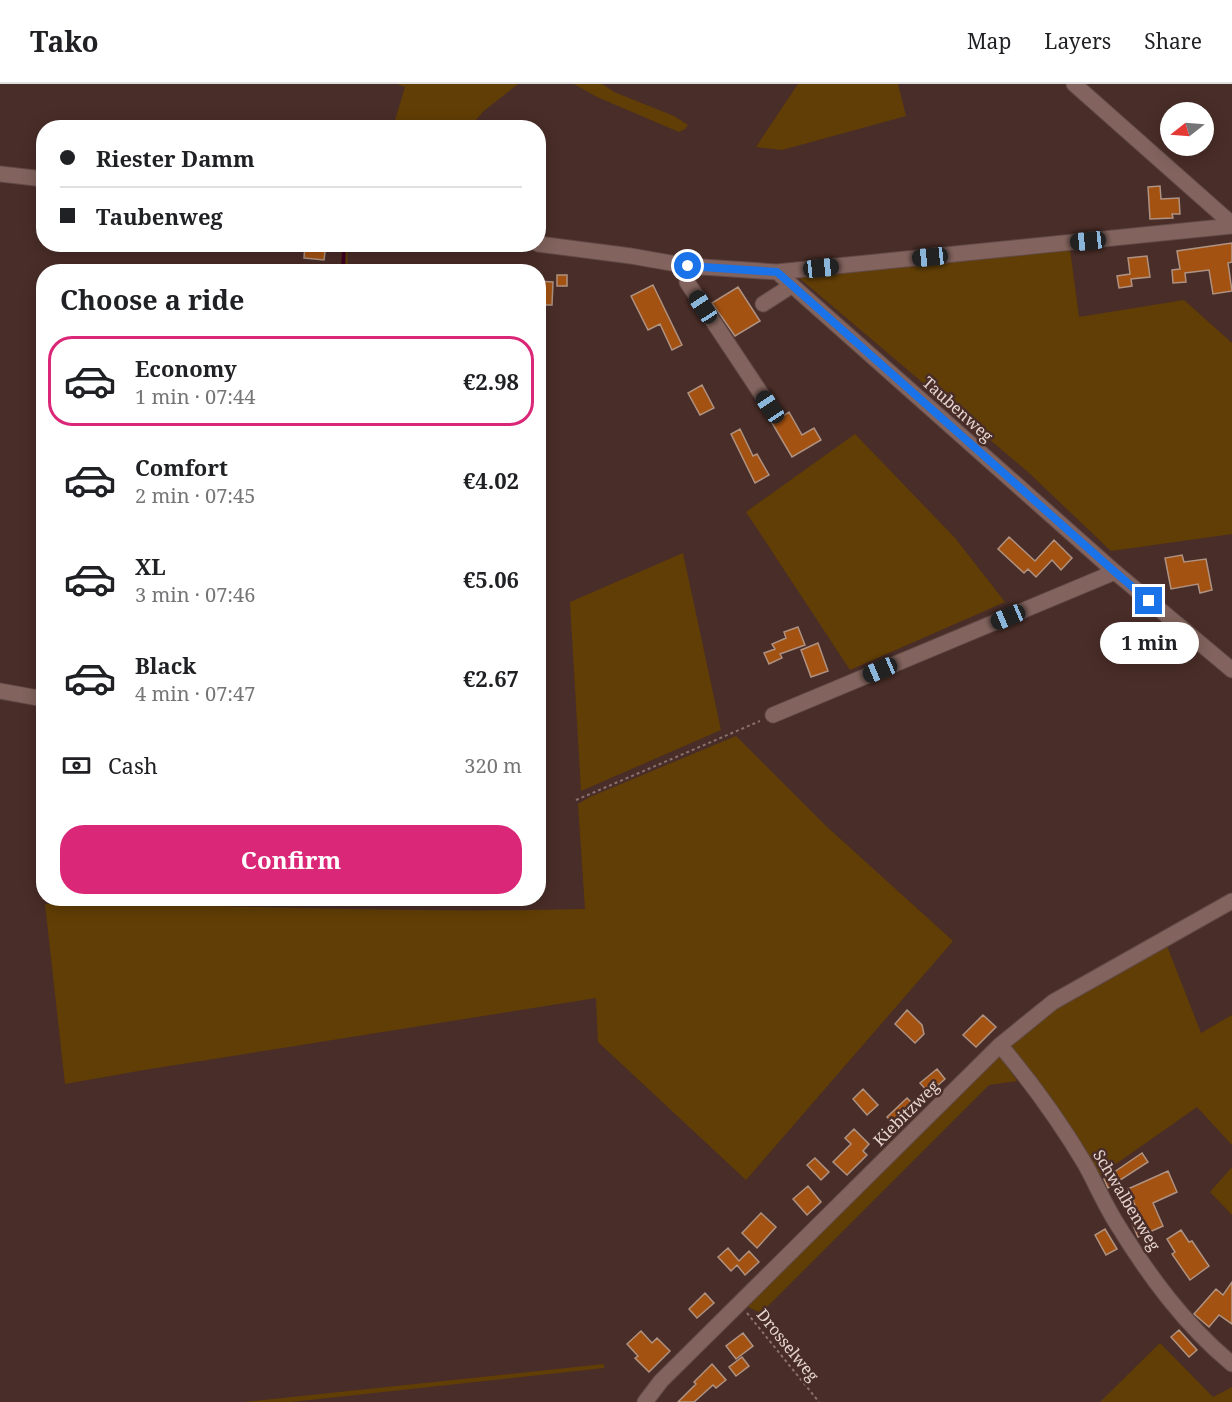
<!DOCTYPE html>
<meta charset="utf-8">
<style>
:root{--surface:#fff;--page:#f2f2f2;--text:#202124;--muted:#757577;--line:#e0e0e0;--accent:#db2777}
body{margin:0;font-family:"Noto Serif",serif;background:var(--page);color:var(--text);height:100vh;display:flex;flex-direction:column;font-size:22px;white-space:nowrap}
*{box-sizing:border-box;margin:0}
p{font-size:20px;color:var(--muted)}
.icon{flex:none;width:33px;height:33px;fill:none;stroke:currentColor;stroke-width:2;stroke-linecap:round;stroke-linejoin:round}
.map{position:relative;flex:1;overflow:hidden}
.details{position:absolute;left:36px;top:180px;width:510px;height:642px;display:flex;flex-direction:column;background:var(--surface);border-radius:24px;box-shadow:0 3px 15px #0003}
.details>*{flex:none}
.banner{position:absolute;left:36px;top:36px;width:510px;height:132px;border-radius:24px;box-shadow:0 3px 15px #0003;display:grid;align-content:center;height:132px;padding:0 24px;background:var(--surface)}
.needle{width:39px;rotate:253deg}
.buttons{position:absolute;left:1160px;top:18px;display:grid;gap:12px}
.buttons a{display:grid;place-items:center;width:54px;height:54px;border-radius:50%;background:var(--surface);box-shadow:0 3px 15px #0003;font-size:30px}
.end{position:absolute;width:27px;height:27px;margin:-14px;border:8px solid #1a73e8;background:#fff;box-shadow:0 0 0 3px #fff}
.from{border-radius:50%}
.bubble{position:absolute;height:42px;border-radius:21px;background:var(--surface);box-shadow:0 3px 15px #0003;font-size:20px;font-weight:700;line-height:42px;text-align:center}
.car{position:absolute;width:18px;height:36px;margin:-18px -9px;border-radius:8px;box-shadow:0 0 4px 2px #0007;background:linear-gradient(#222 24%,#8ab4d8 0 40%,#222 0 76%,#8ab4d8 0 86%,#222 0)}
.banner b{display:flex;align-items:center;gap:21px;height:57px;font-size:22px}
.banner b+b{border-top:2px solid var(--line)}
.banner i{width:15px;height:15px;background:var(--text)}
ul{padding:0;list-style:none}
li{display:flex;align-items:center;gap:18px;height:90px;margin:0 12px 9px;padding:0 12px;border:3px solid transparent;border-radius:24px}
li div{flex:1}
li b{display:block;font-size:22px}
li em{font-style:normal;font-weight:700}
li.active{border-color:var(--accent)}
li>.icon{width:54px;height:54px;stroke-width:1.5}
h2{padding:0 24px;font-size:27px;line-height:72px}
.pay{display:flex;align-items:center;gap:15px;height:66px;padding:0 24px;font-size:22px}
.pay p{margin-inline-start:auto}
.cta{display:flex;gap:12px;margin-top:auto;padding:12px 24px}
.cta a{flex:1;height:69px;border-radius:24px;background:var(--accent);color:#fff;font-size:24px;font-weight:700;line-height:69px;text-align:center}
header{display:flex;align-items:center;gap:36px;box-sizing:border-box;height:84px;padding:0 30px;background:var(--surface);border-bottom:2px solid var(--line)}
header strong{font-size:28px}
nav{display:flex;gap:33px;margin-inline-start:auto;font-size:21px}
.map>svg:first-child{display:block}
.green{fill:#613e05}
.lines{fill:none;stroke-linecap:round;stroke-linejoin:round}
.stream{stroke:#3f0027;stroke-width:4}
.building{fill:#a45212;stroke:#af9281;stroke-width:1.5}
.minor-casing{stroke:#624a46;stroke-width:17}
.path{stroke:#89726d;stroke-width:2;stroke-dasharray:3 3;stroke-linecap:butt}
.minor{stroke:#82635d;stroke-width:15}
.route{stroke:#1a73e8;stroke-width:8}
.labels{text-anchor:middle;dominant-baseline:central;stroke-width:5;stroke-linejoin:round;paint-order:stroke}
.street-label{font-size:16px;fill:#e6d4d0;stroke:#492d28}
</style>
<header>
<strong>Tako</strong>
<nav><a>Map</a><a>Layers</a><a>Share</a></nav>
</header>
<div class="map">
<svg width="1232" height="1318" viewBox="0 0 1232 1318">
<rect width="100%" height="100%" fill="#492d28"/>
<!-- green -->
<path class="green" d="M397,0H518L485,26L469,43H393L405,3Z
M574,0H602L614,8L674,32L688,41L685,45L679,48L597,13Z
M798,0H898L906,32L782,66L756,63Z
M341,161H347L348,187H341Z
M1070,165L1079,233L1184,216L1232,259V450L1111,467L1028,388L797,192Z
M855,350L955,454L1005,518L850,586L746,428Z
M683,469L721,646L581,707L570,518Z
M37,620L43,621V680Z
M736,652L826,742L953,857L746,1096L598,958L596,914L144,986L65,1000L45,820C225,820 405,830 585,825L578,720L590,713Z
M373,815V817L253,815L373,814Z
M1167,862L1201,949L1232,931V1061L1197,1023L1096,1094L1006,960L1050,927Z
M997,967L1017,997L989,1001L761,1229L744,1221Z
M1232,1083V1131L1210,1108Z
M1160,1259L1213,1313L1232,1303V1318H1100Z
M604,1280V1284L291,1318H244Z"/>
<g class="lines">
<!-- stream -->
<path class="stream" d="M343,188L344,160
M370,814V815"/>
</g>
<!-- building -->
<path class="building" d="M1160,102L1161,115L1179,114L1180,130H1172L1173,134L1150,135L1148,103Z
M1232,159V178L1228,179L1232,207L1213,210L1209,186L1185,189L1186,198L1173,199L1172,186L1180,185L1177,167Z
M305,160H326L324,176L304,174Z
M1147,172L1150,193L1131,195L1132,202L1119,204L1117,192L1130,190L1128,174Z
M557,191H567V202H557Z
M538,197L553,198L552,221H538Z
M653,201L682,261L672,266L660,240L648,246L631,212Z
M738,203L760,237L735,252L712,219Z
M702,301L714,324L700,331L688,309Z
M789,328L802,351L814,344L821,356L792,373L772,339Z
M740,345L753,372L757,370L769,391L755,399L731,350Z
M1009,453L1035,477L1054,456L1072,474L1061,486L1052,476L1036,493L1028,485L1024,489L998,465Z
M1182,471L1184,478L1206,475L1212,506L1200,509L1198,500L1171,505L1165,474Z
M798,543L805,561L780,570L782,574L769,580L764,569L775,565L772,560L786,554L784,548Z
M818,559L828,587L811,593L801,566Z
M907,926L922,941L924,950L915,959L895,940Z
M983,931L996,943L976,963L963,951Z
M937,985L945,995L929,1009L920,999Z
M863,1005L878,1021L867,1031L853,1015Z
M907,1014L916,1023L896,1042L887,1033Z
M854,1045L869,1060L863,1067L867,1071L847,1091L833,1078L851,1060L845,1054Z
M1142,1069L1148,1078L1108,1104L1104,1095Z
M815,1074L829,1088L821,1096L807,1081Z
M1168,1087L1177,1108L1153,1119L1163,1142L1138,1153L1129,1132L1138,1128L1128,1105Z
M808,1102L821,1118L807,1131L793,1115Z
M761,1129L776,1143L757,1164L742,1149Z
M1105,1145L1117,1165L1106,1171L1095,1151Z
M1181,1146L1189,1158L1192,1157L1209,1182L1190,1196L1172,1170L1175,1168L1167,1155Z
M728,1164L739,1177L749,1167L759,1178L745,1191L737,1181L731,1187L718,1173Z
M1232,1198V1240L1219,1231L1209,1243L1194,1230L1216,1205L1223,1211Z
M705,1209L714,1219L697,1234L689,1225Z
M1179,1246L1197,1266L1189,1273L1171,1253Z
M641,1247L652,1259L657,1254L670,1267L649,1288L635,1274L638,1272L627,1260Z
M743,1249L753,1262L736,1275L726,1262Z
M742,1273L749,1282L736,1292L729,1283Z
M712,1280L726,1296L716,1304L713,1301L694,1318H678L696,1300L694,1298Z"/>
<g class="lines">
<!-- minor casing -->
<g class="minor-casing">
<path id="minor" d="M1074,0L1232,140
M0,90L44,95
M538,160L631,172L688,182L777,188L1232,142
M688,182L687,198L770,323
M777,188L1115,488L1232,586
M763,220L791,202
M0,607L44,615
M773,631L1115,488
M1000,961C1031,998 1060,1038 1085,1080C1096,1100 1105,1121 1117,1140C1149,1192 1185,1241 1232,1280
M645,1318L661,1297L1000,961L1053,918L1232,817"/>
</g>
<!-- path -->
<path class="path" d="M576,716L760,637
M747,1229L819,1318"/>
<!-- minor -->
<use href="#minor" class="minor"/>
</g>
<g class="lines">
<!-- route -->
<path class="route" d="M688,182L777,188L1115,488L1149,517"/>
</g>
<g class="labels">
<!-- street labels -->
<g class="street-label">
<text transform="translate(958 325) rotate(42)">Taubenweg</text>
<text transform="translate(906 1029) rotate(-45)">Kiebitzweg</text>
<text transform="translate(1127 1116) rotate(59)">Schwalbenweg</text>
<text transform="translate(788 1261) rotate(51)">Drosselweg</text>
</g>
</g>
</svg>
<div class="buttons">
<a><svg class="needle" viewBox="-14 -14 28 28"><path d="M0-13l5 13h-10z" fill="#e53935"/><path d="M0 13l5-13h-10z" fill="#757577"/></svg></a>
</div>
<i class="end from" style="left:688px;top:182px"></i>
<i class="end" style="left:1149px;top:517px"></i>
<div class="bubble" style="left:1100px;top:538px;width:99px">1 min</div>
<i class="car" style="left:1088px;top:157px;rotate:264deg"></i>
<i class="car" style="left:930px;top:173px;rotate:264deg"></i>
<i class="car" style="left:821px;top:184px;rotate:84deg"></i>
<i class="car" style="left:703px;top:223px;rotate:327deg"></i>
<i class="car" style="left:770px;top:323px;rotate:326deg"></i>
<i class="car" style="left:1008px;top:533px;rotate:247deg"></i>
<i class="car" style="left:880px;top:586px;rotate:247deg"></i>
<div class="banner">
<b><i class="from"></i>Riester Damm</b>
<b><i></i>Taubenweg</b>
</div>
<section class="details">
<h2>Choose a ride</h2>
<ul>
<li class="active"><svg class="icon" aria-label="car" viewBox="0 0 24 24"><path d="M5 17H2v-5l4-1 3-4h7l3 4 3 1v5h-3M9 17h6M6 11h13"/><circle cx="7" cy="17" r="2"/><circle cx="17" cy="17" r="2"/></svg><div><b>Economy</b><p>1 min · 07:44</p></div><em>€2.98</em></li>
<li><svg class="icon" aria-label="car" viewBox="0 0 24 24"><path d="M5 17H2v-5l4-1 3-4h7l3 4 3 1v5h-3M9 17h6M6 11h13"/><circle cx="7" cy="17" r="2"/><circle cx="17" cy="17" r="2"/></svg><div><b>Comfort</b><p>2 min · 07:45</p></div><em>€4.02</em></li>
<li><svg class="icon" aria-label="car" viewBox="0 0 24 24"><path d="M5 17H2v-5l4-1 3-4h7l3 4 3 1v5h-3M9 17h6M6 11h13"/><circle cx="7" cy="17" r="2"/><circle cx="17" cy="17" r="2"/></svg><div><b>XL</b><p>3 min · 07:46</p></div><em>€5.06</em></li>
<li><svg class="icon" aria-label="car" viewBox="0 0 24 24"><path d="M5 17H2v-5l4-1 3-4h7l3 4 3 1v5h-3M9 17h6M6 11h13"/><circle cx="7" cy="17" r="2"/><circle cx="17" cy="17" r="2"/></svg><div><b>Black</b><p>4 min · 07:47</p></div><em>€2.67</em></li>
</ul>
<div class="pay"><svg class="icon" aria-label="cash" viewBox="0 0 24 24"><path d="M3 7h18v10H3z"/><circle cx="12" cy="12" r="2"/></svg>Cash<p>320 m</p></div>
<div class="cta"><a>Confirm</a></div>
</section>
</div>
